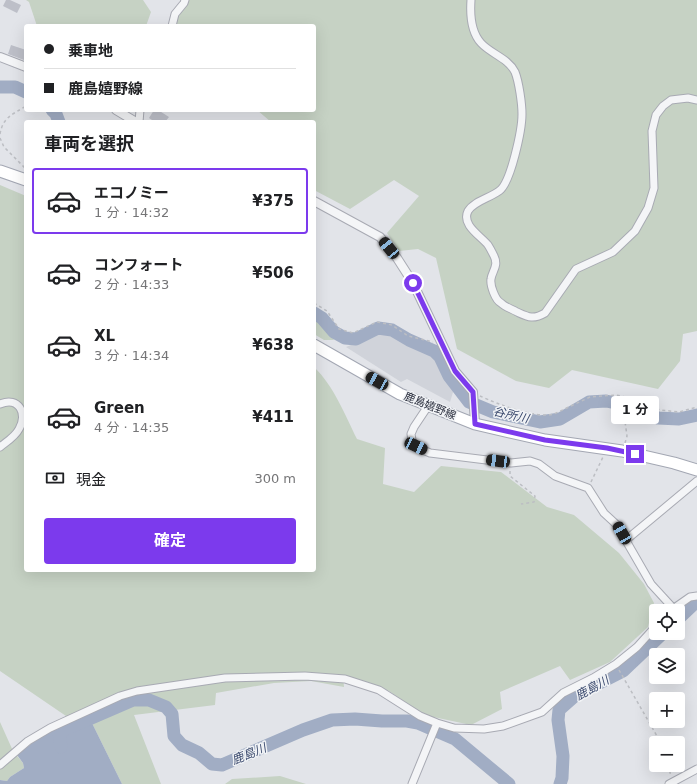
<!DOCTYPE html>
<html lang="ja">
<meta charset="utf-8">
<style>
:root{--surface:#fff;--page:#f2f2f2;--text:#202124;--muted:#757577;--line:#e0e0e0;--accent:#7c3aed}
body{margin:0;font-family:"DejaVu Sans","Noto Sans JP",sans-serif;background:var(--page);color:var(--text);height:100vh;display:flex;flex-direction:column;font-size:15px;white-space:nowrap}
*{box-sizing:border-box;margin:0}
p{font-size:13px;color:var(--muted)}
.icon{flex:none;width:22px;height:22px;fill:none;stroke:currentColor;stroke-width:2;stroke-linecap:round;stroke-linejoin:round}
.map{position:relative;flex:1;overflow:hidden}
.side{position:absolute;left:24px;top:120px;width:292px;height:452px;display:flex;flex-direction:column;background:var(--surface);border-radius:4px;box-shadow:0 4px 16px #0002}
.side>*{flex:none}
.banner{position:absolute;left:24px;top:24px;width:292px;height:88px;border-radius:4px;box-shadow:0 4px 16px #0002;display:grid;align-content:center;height:88px;padding:0 20px;background:var(--surface)}
.controls{position:absolute;left:649px;top:604px;display:grid;gap:8px}
.controls a{display:grid;place-items:center;width:36px;height:36px;border-radius:4px;background:var(--surface);box-shadow:0 4px 16px #0002;font-size:20px}
.end{position:absolute;width:18px;height:18px;margin:-9px;border:5px solid #7c3aed;background:#fff;box-shadow:0 0 0 2px #fff}
.from{border-radius:50%}
.bubble{position:absolute;height:28px;border-radius:4px;background:var(--surface);box-shadow:0 4px 16px #0002;font-size:13px;font-weight:700;line-height:28px;text-align:center}
.car{position:absolute;width:12px;height:24px;margin:-12px -6px;border-radius:5px;box-shadow:0 0 3px 1px #0007;background:linear-gradient(#222 24%,#8ab4d8 0 40%,#222 0 76%,#8ab4d8 0 86%,#222 0)}
.banner b{display:flex;align-items:center;gap:14px;height:38px;font-size:15px}
.banner b+b{border-top:1px solid var(--line)}
.banner i{width:10px;height:10px;background:var(--text)}
ul{padding:0;list-style:none}
li{display:flex;align-items:center;gap:12px;height:66px;margin:0 8px 6px;padding:0 12px;border:2px solid transparent;border-radius:4px}
li div{flex:1}
li b{display:block;font-size:15px}
li em{font-style:normal;font-weight:700}
li.selected{border-color:var(--accent)}
li>.icon{width:36px;height:36px;stroke-width:1.5}
h2{padding:0 20px;font-size:18px;line-height:48px}
.pay{display:flex;align-items:center;gap:10px;height:44px;padding:0 20px;font-size:15px}
.pay p{margin-inline-start:auto}
.primary-button{display:flex;gap:8px;margin-top:auto;padding:8px 20px}
.primary-button a{flex:1;height:46px;border-radius:4px;background:var(--accent);color:#fff;font-size:16px;font-weight:700;line-height:46px;text-align:center}
.map>svg:first-child{display:block}
.built{fill:#d0d3da}
.green{fill:#c6d2c4}
.water{fill:#a1adc4}
.lines{fill:none;stroke-linecap:round;stroke-linejoin:round}
.river{stroke:#a1adc4;stroke-width:13}
.building{fill:#bdbfc8}
.minor-casing{stroke:#a8aab3;stroke-width:9}
.tertiary-casing{stroke:#a8aab3;stroke-width:10}
.primary-casing{stroke:#a3a7b3;stroke-width:13}
.path{stroke:#bcbec3;stroke-width:1.5;stroke-dasharray:3 3;stroke-linecap:butt}
.minor{stroke:#f4f5f7;stroke-width:7}
.tertiary{stroke:#f4f5f7;stroke-width:8}
.primary{stroke:#fff;stroke-width:11}
.route{stroke:#7c3aed;stroke-width:5}
.labels{text-anchor:middle;dominant-baseline:central;stroke-width:3;stroke-linejoin:round;paint-order:stroke}
.street-label{font-size:11px;fill:#2c303f;stroke:#f1f3f6}
.water-label{font-size:12px;font-style:italic;fill:#3b4a6e;stroke:#f1f3f6}
</style>
<div class="map">
<svg width="697" height="784" viewBox="0 0 697 784">
<rect width="100%" height="100%" fill="#e2e4e9"/>
<!-- built -->
<path class="built" d="M378,334H391L408,346L435,355L454,389L450,402L407,379L401,382L346,347Z"/>
<!-- green -->
<path class="green" d="M26,0H143L151,12L146,26H37L29,2Z
M189,0H697V331L683,334L680,361L658,389L572,370L549,388L516,381L457,349L436,258L418,249L399,251L387,233L419,196L394,180L350,209L314,190V122H271L257,110H314V26H174L178,17Z
M0,185L26,196V570H314V367C334,386 345,415 357,439L385,448L383,484L414,492L441,466L501,472L547,507L574,515L619,553L644,584L654,603L648,627L610,662L570,680L560,666L500,692L502,709L471,725L424,715L389,691L343,676L344,687L311,681L274,683L216,693L215,705L134,715L161,784H122L91,721L61,732L59,727L66,716L0,671Z
M314,317L320,321L334,340H324L314,334Z
M0,722L13,751L23,763L24,768L10,777L7,781L0,780Z
M280,776L306,784H225L232,779Z"/>
<!-- water -->
<path class="water" d="M91,721L122,784H0V780L7,781L10,777L24,768L23,763L17,755L40,737L59,727L62,732Z"/>
<g class="lines">
<!-- river -->
<path class="river" d="M0,87H15L26,92
M52,110L56,114L59,122
M314,313L322,318L334,332L345,338L356,339L378,328L392,330L409,340L434,351L440,357L449,376L469,402L493,412L540,422L560,419L589,402L606,401L631,406L658,418L679,419L697,415
M678,619L697,601
M61,747L59,732L133,700H149L166,707L172,714L174,736L182,745L199,753L212,764L222,765L303,730L332,720L355,719L382,721H407L418,723L455,739L509,784
M560,784L562,778L563,756L558,720L559,710L576,695L623,671L663,633"/>
</g>
<!-- building -->
<path class="building" d="M6,0H10L21,5L17,13L3,6Z
M11,45L26,50L24,60L8,54Z
M154,110H158L169,117L165,122H155L149,118Z"/>
<g class="lines">
<!-- minor casing -->
<g class="minor-casing">
<path id="minor" d="M471,0C470,14 471,32 481,43C491,54 508,58 515,72C519,82 522,104 522,114C522,129 511,183 499,191C490,198 474,201 468,211C461,225 481,236 488,245C490,248 492,252 494,256C499,266 492,271 491,279C490,285 495,300 501,303C505,307 512,309 517,312C528,317 533,320 545,313L576,269L613,252L635,231L648,208L654,188L652,131L656,115L663,106L671,100L688,98L697,100
M172,26L175,14L184,3L185,0
M139,122L140,110
M0,404C19,396 28,414 19,429C15,437 6,442 0,447
M428,406L414,427L411,434L412,440L416,447L430,453L511,463L530,461L539,464L555,476L588,488L604,513L617,525L651,584L673,608
M626,540L697,481
M670,611L690,597L697,596
M0,765L28,741L50,728L120,696L137,691L225,678L305,676L345,679L379,690L420,716L437,723L454,728L484,729L503,726L542,712L563,693L593,678L616,664L637,647L656,626
M412,784L437,723
M669,784L697,769"/>
</g>
<!-- tertiary casing -->
<g class="tertiary-casing">
<path id="tertiary" d="M0,57L26,67
M116,110L136,122
M314,201L380,237L397,258L413,283L455,371L473,392L475,424"/>
</g>
<!-- primary casing -->
<g class="primary-casing">
<path id="primary" d="M0,171L26,180
M314,345L400,394L475,424L545,440L622,451L674,463L697,470"/>
</g>
<!-- path -->
<path class="path" d="M0,134C3,117 12,115 26,106
M0,138L4,147L26,169
M314,303L327,311L339,329L353,333L377,322L392,325L408,336L433,342
M480,396C498,404 534,419 554,414L590,397L616,395L630,398L660,410L679,412L697,407
M625,443L627,436L624,414L630,399
M510,471V476L535,496L534,502L521,504
M591,482L603,457
M619,670L661,743
M668,765L671,776"/>
<!-- minor -->
<use href="#minor" class="minor"/>
<!-- tertiary -->
<use href="#tertiary" class="tertiary"/>
<!-- primary -->
<use href="#primary" class="primary"/>
</g>
<g class="lines">
<!-- route -->
<path class="route" d="M413,283L455,371L473,392L475,424L545,440L607,448L635,454"/>
</g>
<g class="labels">
<!-- street labels -->
<g class="street-label">
<text transform="translate(430 406) rotate(22)">鹿島嬉野線</text>
</g>
<!-- water labels -->
<g class="water-label">
<text transform="translate(511 415) rotate(13)">谷所川</text>
<text transform="translate(592 688) rotate(-29)">鹿島川</text>
<text transform="translate(249 754) rotate(-22)">鹿島川</text>
</g>
</g>
</svg>
<div class="controls">
<a><svg class="icon" aria-label="locate" viewBox="0 0 24 24"><circle cx="12" cy="12" r="6"/><path d="M12 2v4M12 18v4M2 12h4M18 12h4"/></svg></a>
<a><svg class="icon" aria-label="layers" viewBox="0 0 24 24"><path d="M12 4l9 5-9 5-9-5zM3 14l9 5 9-5"/></svg></a>
<a>+</a>
<a>−</a>
</div>
<i class="end from" style="left:413px;top:283px"></i>
<i class="end" style="left:635px;top:454px"></i>
<div class="bubble" style="left:611px;top:396px;width:48px">1 分</div>
<i class="car" style="left:389px;top:248px;rotate:321deg"></i>
<i class="car" style="left:377px;top:381px;rotate:299deg"></i>
<i class="car" style="left:416px;top:446px;rotate:115deg"></i>
<i class="car" style="left:498px;top:461px;rotate:277deg"></i>
<i class="car" style="left:622px;top:533px;rotate:330deg"></i>
<div class="banner">
<b><i class="from"></i>乗車地</b>
<b><i></i>鹿島嬉野線</b>
</div>
<section class="side">
<h2>車両を選択</h2>
<ul>
<li class="selected"><svg class="icon" aria-label="car" viewBox="0 0 24 24"><path d="M5 17H2v-5l4-1 3-4h7l3 4 3 1v5h-3M9 17h6M6 11h13"/><circle cx="7" cy="17" r="2"/><circle cx="17" cy="17" r="2"/></svg><div><b>エコノミー</b><p>1 分 · 14:32</p></div><em>¥375</em></li>
<li><svg class="icon" aria-label="car" viewBox="0 0 24 24"><path d="M5 17H2v-5l4-1 3-4h7l3 4 3 1v5h-3M9 17h6M6 11h13"/><circle cx="7" cy="17" r="2"/><circle cx="17" cy="17" r="2"/></svg><div><b>コンフォート</b><p>2 分 · 14:33</p></div><em>¥506</em></li>
<li><svg class="icon" aria-label="car" viewBox="0 0 24 24"><path d="M5 17H2v-5l4-1 3-4h7l3 4 3 1v5h-3M9 17h6M6 11h13"/><circle cx="7" cy="17" r="2"/><circle cx="17" cy="17" r="2"/></svg><div><b>XL</b><p>3 分 · 14:34</p></div><em>¥638</em></li>
<li><svg class="icon" aria-label="car" viewBox="0 0 24 24"><path d="M5 17H2v-5l4-1 3-4h7l3 4 3 1v5h-3M9 17h6M6 11h13"/><circle cx="7" cy="17" r="2"/><circle cx="17" cy="17" r="2"/></svg><div><b>Green</b><p>4 分 · 14:35</p></div><em>¥411</em></li>
</ul>
<div class="pay"><svg class="icon" aria-label="cash" viewBox="0 0 24 24"><path d="M3 7h18v10H3z"/><circle cx="12" cy="12" r="2"/></svg>現金<p>300 m</p></div>
<div class="primary-button"><a>確定</a></div>
</section>
</div>
